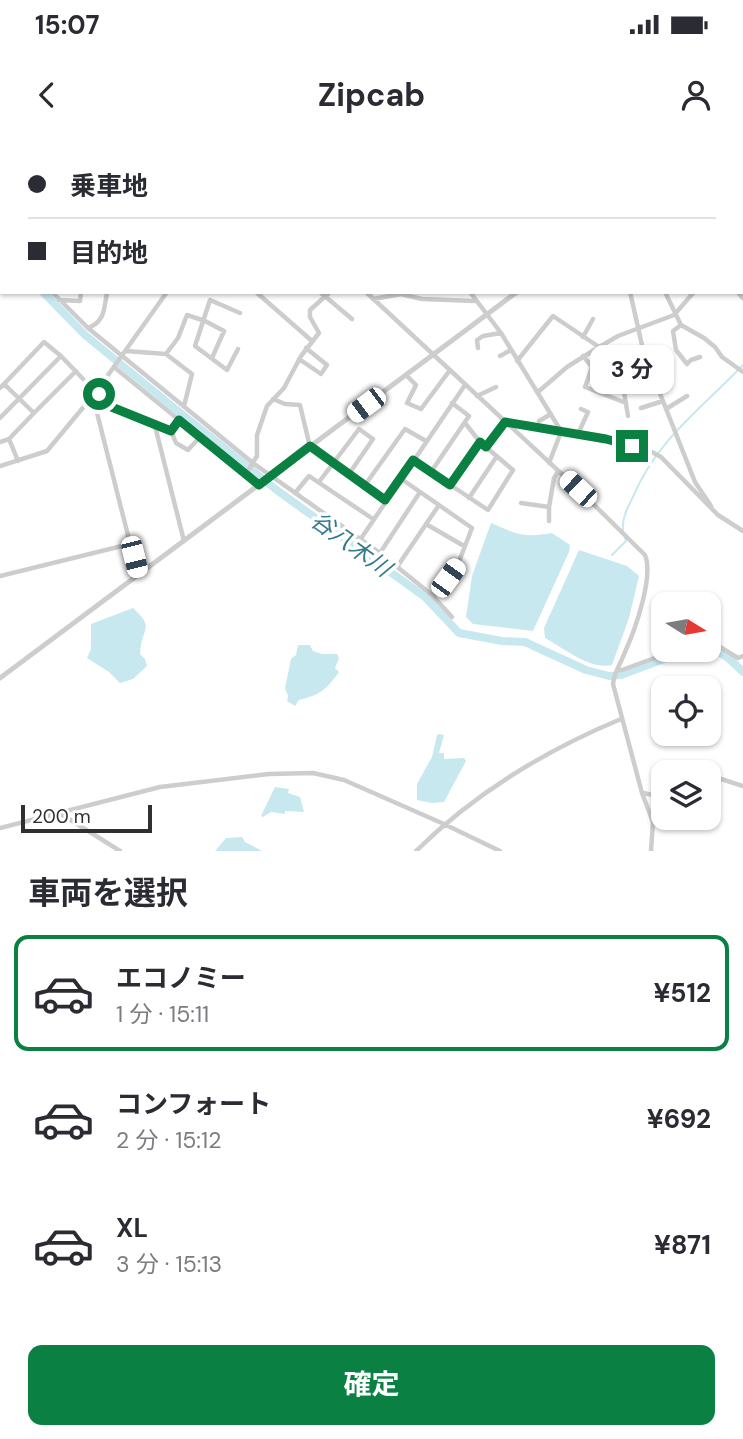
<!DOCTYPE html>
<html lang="ja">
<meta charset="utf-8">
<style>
:root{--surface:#fff;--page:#f7f7f7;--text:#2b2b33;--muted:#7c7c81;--line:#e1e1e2;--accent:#0b8043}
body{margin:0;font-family:"DM Sans","Noto Sans JP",sans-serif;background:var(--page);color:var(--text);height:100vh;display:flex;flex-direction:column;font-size:26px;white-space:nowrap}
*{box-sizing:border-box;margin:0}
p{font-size:23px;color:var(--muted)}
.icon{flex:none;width:38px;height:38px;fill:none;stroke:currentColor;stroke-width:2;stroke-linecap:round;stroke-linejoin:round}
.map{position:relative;height:711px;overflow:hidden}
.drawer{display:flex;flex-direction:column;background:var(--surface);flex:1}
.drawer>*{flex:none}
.hud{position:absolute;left:0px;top:0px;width:744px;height:154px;box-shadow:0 2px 5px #0004;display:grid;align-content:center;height:154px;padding:0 28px;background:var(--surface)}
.needle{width:46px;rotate:101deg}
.tools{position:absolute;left:651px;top:452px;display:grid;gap:14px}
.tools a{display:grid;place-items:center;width:70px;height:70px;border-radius:14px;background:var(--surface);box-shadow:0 2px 5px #0004;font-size:35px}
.scale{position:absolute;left:21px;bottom:18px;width:131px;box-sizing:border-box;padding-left:7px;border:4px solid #303030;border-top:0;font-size:19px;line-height:24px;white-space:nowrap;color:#303030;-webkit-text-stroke:5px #fff;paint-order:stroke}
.end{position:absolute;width:32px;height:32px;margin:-16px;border:9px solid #0b8043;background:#fff;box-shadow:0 0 0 4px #fff}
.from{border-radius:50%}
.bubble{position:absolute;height:49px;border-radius:14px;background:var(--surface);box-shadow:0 2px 5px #0004;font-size:23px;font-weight:700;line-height:49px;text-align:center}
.car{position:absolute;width:21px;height:42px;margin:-21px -10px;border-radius:9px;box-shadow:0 0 5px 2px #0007;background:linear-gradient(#fff 24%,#345 0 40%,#fff 0 76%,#345 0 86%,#fff 0)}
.hud b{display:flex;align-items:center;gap:24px;height:66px;font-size:26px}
.hud b+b{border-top:2px solid var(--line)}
.hud i{width:18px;height:18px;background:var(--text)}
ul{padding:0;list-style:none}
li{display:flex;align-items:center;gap:21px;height:116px;margin:0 14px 10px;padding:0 14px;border:4px solid transparent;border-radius:14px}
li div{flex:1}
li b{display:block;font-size:26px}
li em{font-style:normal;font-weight:700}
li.current{border-color:var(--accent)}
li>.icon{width:63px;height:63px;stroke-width:1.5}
h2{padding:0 28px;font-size:32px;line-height:84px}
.button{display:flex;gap:14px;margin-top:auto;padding:14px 28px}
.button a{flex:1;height:80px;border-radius:14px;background:var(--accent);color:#fff;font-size:28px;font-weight:700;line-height:80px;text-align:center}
.status{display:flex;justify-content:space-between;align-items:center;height:49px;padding:0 35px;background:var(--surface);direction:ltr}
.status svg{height:19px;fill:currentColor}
header{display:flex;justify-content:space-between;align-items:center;height:91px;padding:0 28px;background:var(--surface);font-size:32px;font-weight:700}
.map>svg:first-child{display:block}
.water{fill:#c7e8ef}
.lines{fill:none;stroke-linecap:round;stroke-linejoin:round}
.stream{stroke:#c7e8ef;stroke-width:2}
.river{stroke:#c7e8ef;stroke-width:8}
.minor{stroke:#cdcdcd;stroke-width:4.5}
.tertiary{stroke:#cdcdcd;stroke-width:5}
.route{stroke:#0b8043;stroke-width:9}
.labels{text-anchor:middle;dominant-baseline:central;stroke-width:7;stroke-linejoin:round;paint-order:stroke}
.water-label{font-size:23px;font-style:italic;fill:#337c8a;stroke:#fff}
</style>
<div class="status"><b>15:07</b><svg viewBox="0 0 49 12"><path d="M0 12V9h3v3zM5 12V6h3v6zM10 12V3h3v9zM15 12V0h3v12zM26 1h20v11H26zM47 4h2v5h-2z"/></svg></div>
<header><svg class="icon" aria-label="back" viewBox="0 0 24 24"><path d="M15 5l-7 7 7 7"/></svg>Zipcab<svg class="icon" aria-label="person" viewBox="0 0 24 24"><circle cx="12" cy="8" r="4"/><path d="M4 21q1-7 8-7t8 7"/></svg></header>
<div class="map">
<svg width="743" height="711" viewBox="0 0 743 711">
<rect width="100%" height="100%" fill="#fff"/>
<!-- water -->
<path class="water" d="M491,383C517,394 523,398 552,393L570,405L569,412L533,491L473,484L466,477L472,436Z
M579,410L627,426L639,436L629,478L612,525C589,530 564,508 545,498L544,488Z
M133,468C156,489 141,487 140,514L145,519L147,526L133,539L120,543L109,532L87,518L91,509V484Z
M298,505H310L313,511L322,514H337L339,518L335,528L339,532C326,550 320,555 299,560L295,566L287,561L288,556L285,548L291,519L296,515Z
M439,594L444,595L439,613H444V619L464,618L466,621L444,662L432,663L417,660V644L432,617L437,595Z
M275,647L289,649L288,653L300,657L304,672L285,671V674L271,672L263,677L261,676Z
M242,697L245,702L262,711H215L226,698Z"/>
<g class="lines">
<!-- stream -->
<path class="stream" d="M682,2L683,0
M742,106L743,107
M623,390C622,378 627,369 632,359C657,299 700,270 743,225
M612,415L626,401L625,398"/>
<!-- river -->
<path class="river" d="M0,59L2,69
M43,152L85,195L173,267L278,351L425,457L459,493L502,501L525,502L586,530L609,536L621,535L677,514L705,509
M707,509C723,511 732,521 743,532"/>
<!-- minor -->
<path class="minor" d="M0,0L2,10
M18,0V2
M117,0L118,2
M220,0L222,2
M285,0L286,2
M358,0L360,2
M479,0L481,2
M594,0V2
M688,0L690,2
M28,2L42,0
M51,2L52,0
M72,2L73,0
M96,2L97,0
M225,2L229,0
M267,2L269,0
M387,2L389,0
M486,2L488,0
M530,2L533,0
M572,2L574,0
M655,2V0
M705,2L706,0
M714,2L715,0
M740,2L742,0
M742,24L743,23
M742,74L743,75
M52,152L88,188L253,323L380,413L432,455L452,477
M256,152L312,201
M320,152L352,179
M366,152L578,349L645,415C654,437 635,490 625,512C621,523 614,532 613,544L642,653L653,682L651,711
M470,152L501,193L561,291
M630,152L642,205L657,246L695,342L711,366
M665,152L681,185L704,198L715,207L722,217L743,232
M373,159L401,154L422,159L475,161
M59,160L80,161L81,152
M681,185L673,191L676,210L687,224L691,220L700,217
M88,188C105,182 104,168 107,153
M583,197L593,179
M478,208L477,200L483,196L501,193
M238,209L227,230L195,206L210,160L240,173
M594,210L598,216L620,228L628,276
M126,211L166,214L192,234L184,266
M166,214L178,198L187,175L205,181L224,191L212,218
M500,216L511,210
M583,216L592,227
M299,219L321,234L327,225L306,208
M517,221L553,176L599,207
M114,227L259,345
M406,235L416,245L407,263L421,269L450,230
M622,239L592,227L585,247L626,263
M4,244L44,202L61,216L109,266L155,286L184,401
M0,248L4,244L34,273L9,299L0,302
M538,252L567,227L594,210L618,196L674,175L694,152
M95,256L94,261L138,435
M477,256L496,247
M273,259L285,264L300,265L310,307L385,360
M641,268L663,261
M666,269L687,256
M34,273L76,231
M0,278L61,216
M539,281L551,274
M508,284C552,291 624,294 661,317L718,375L743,391
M155,286L171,291L176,303L188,310L200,297
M171,291L179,280
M578,294L588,272L581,269
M9,299L18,321
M486,307L505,282
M413,320L488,370L513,330L480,302L465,283
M549,323L561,292
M0,326L47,311L96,252L167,152
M431,332L469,276L452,263
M246,334L257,316V295L267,266L284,248L301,216L319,193L310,177V170L330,152
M400,338L472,388L458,424L437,453L432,455
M319,342L359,289L373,299L349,334
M365,345L405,289L426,301
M450,345L480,302
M295,353L309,336L373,379
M469,358L497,316
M521,363L549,367L554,338L558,331
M549,381V367
M426,384L464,406
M360,400L465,245
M380,413L420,352
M397,427L439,365
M0,436L130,404
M709,505L720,507L738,518L743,516
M617,530H622L679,509
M687,632H698
M709,635L743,646
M643,653L663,657
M61,674L120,711
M0,688L160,647L269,634L313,633L344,640L444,684L500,711
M416,711C475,653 544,611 621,579"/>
<!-- tertiary -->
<path class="tertiary" d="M613,0L614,2
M738,152L743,158
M0,538L517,152"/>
</g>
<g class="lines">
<!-- route -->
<path class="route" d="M99,254L109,266L171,291L179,280L259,345L310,306L385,360L413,320L450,345L480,302L486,307L505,282L606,299L632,306"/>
</g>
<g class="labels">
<!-- water labels -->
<g class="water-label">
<text transform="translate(351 404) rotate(36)">谷八木川</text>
</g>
</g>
</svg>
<div class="tools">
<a><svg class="needle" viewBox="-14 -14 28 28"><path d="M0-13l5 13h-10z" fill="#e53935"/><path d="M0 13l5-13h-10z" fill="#7c7c81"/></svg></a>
<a><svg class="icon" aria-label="locate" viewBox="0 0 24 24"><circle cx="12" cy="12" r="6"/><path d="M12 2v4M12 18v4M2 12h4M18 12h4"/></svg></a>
<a><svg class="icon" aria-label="layers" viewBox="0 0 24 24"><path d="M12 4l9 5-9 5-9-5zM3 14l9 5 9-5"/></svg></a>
</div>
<div class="scale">200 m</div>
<i class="end from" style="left:99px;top:254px"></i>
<i class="end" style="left:632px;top:306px"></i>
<div class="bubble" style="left:590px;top:205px;width:84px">3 分</div>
<i class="car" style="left:366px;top:265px;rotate:233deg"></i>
<i class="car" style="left:578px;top:349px;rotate:313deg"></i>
<i class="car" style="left:134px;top:417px;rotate:166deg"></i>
<i class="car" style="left:448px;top:438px;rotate:36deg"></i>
<div class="hud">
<b><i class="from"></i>乗車地</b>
<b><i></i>目的地</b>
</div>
</div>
<section class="drawer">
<h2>車両を選択</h2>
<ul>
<li class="current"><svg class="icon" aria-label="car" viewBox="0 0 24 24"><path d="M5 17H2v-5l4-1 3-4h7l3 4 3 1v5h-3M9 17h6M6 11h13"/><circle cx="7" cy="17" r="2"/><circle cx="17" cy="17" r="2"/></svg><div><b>エコノミー</b><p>1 分 · 15:11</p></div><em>¥512</em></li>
<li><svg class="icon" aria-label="car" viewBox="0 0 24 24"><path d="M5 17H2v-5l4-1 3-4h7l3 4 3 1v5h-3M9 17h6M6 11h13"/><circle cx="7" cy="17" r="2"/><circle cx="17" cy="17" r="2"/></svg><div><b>コンフォート</b><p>2 分 · 15:12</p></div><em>¥692</em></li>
<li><svg class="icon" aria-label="car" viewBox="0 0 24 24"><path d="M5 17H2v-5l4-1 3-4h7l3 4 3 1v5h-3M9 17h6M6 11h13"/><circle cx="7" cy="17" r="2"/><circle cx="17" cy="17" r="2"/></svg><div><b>XL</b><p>3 分 · 15:13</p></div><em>¥871</em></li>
</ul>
<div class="button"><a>確定</a></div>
</section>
